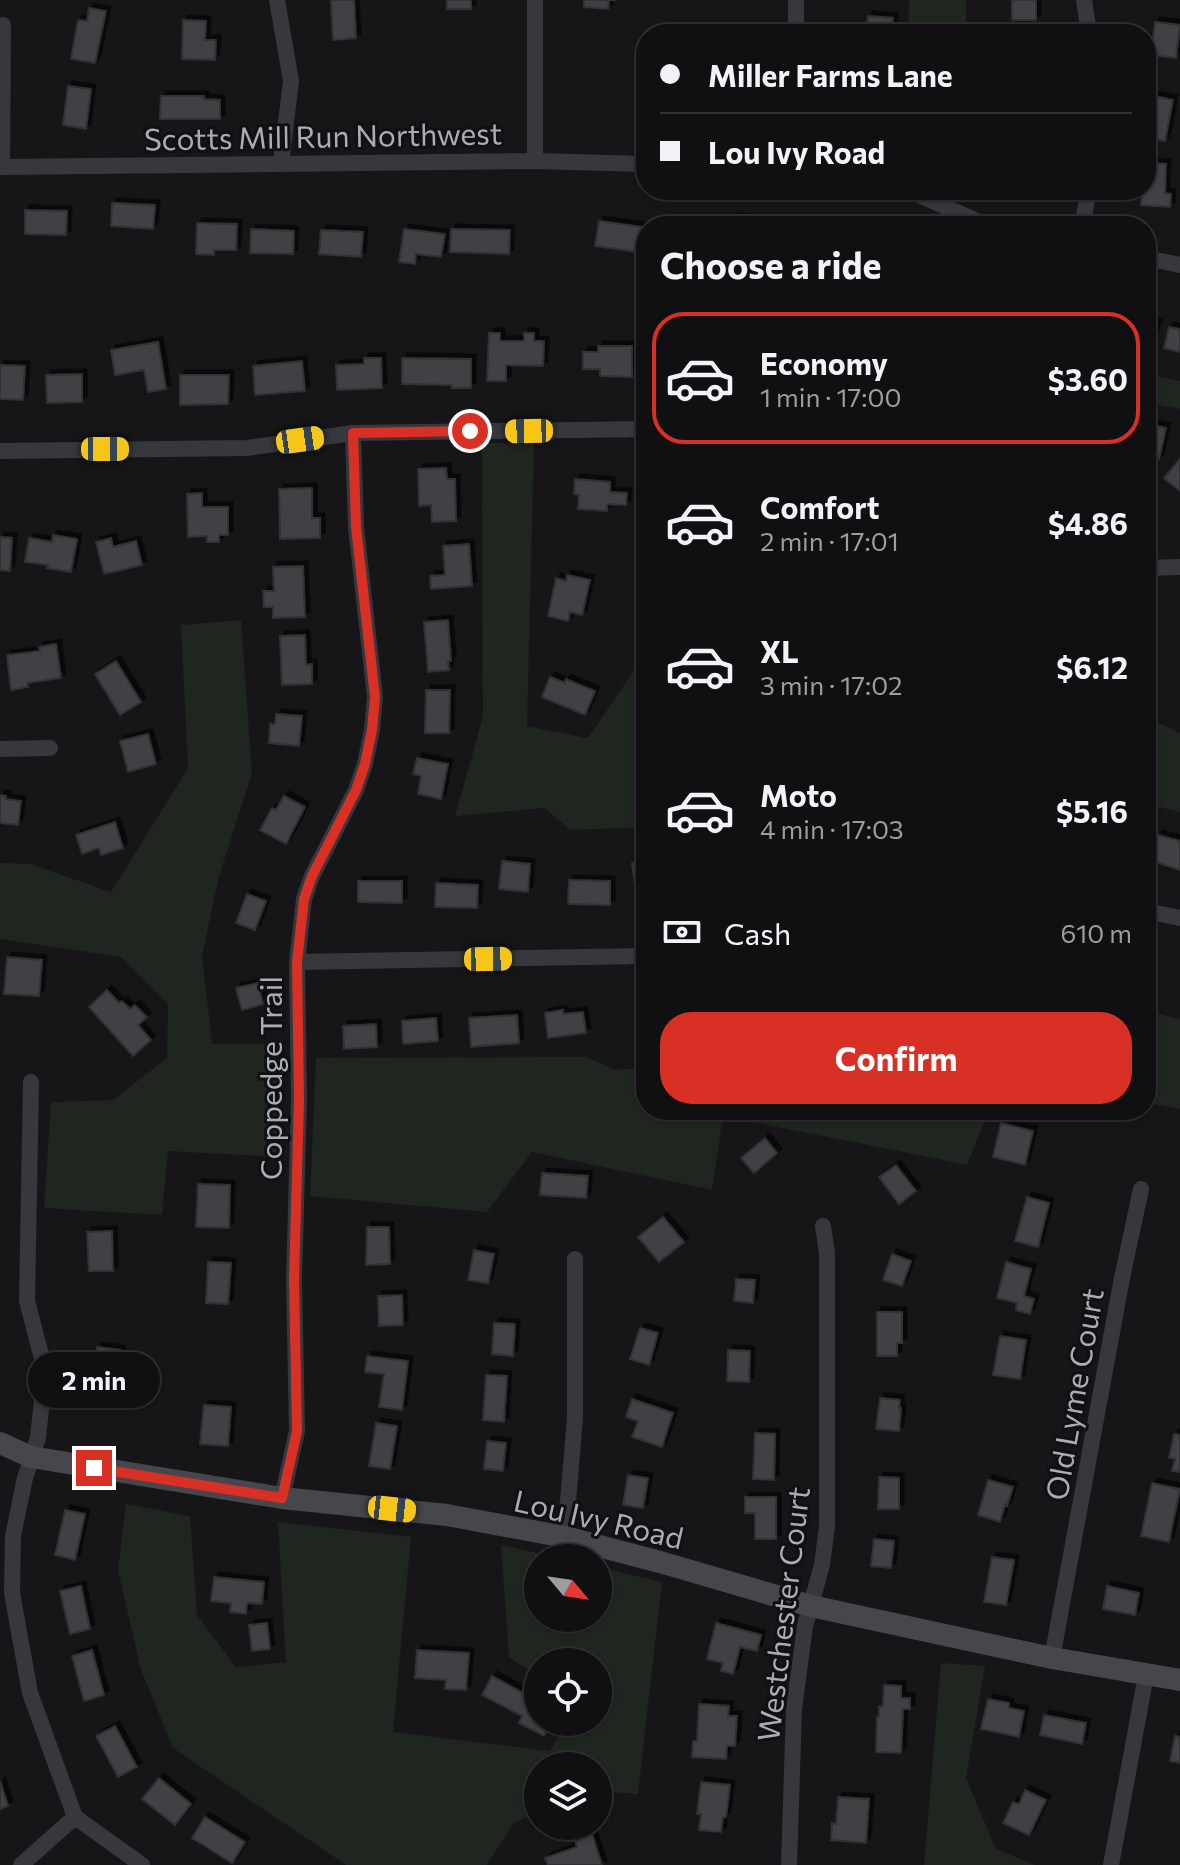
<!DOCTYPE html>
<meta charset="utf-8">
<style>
:root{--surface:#101012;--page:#1e1e20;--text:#f1f3f6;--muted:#9c9d9f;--line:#303032;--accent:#d93025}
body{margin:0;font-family:Commissioner,sans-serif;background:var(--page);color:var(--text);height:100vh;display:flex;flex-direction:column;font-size:30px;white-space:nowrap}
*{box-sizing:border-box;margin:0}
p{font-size:26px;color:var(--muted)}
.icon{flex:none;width:44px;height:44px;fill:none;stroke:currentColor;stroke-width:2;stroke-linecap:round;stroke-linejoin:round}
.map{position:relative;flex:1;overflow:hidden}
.side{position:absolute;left:636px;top:216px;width:520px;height:904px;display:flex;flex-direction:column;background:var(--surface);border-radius:32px;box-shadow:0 2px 6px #0004,0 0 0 2px var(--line)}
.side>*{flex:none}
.hud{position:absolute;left:636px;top:24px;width:520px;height:176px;border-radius:32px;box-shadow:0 2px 6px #0004,0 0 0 2px var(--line);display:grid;align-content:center;height:176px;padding:0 24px;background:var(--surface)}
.needle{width:52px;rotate:119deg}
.tools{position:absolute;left:524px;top:1544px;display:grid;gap:16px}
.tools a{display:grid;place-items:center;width:88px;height:88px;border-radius:50%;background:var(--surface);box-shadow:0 2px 6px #0004,0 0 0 2px var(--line);font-size:40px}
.end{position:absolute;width:36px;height:36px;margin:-18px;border:10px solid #d93025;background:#fff;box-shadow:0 0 0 4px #fff}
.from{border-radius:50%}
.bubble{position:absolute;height:56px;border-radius:28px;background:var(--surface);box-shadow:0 2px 6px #0004,0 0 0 2px var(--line);font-size:26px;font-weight:700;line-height:56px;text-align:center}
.car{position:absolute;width:24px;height:48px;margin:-24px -12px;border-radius:10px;box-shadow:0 0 6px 2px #0007;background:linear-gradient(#f5c518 24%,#345 0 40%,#f5c518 0 76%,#345 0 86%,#f5c518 0)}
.hud b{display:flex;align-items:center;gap:28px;height:76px;font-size:30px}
.hud b+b{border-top:2px solid var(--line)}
.hud i{width:20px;height:20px;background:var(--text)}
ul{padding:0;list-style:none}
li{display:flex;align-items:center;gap:24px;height:132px;margin:0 16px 12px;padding:0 8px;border:4px solid transparent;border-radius:32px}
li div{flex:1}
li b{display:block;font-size:30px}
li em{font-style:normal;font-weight:700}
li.current{border-color:var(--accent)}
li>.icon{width:72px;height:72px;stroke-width:1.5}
h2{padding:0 24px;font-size:36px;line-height:96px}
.pay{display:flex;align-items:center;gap:20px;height:88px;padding:0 24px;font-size:30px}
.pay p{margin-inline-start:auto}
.primary-button{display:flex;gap:16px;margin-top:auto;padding:16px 24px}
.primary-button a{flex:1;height:92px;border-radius:32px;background:var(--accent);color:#fff;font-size:32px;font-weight:700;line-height:92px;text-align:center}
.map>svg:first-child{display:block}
.green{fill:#1e261f}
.building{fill:#404145;stroke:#303034;stroke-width:2;filter:url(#shadow)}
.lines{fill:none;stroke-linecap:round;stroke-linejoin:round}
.street{stroke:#37383d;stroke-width:16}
.secondary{stroke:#45474d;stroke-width:22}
.route{stroke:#d93025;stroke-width:10}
.labels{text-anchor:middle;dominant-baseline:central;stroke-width:6;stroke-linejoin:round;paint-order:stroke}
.street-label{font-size:30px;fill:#a8adb8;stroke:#111113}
</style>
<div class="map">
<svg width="1180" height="1865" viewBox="0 0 1180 1865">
<defs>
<filter id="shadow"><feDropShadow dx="4.5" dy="-4.5" stdDeviation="0" flood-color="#0009"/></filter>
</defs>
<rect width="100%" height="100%" fill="#161618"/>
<!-- green -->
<path class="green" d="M909,0H966V34H908Z
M1146,374L1180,381V409L1146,403Z
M482,443H534L527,726L588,738L646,653V827L570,830L545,808L455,816L483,717Z
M241,620L252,773L219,876L202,956L212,1044H282L280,1157L168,1151L162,1215L44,1208L51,1102L113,1100L167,1058L168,1004L121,957L0,939V863L30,864L111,892L188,768L181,625Z
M1146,717L1180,733V812L1146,804Z
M1146,1011L1180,1019V1109L1146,1103Z
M586,1057L615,1070L646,1068V1110H989L967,1165L723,1116L712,1190L532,1152L487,1212L310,1196L316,1058Z
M126,1504L190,1516L197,1615L236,1667L286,1662L278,1522L411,1537L393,1732L550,1751L567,1722H598V1662H538V1677L509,1657L501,1545L560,1558H538V1618H598V1567L662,1582L638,1794L598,1791V1766H538V1811L513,1824L487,1865H346L173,1748L141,1670L118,1570Z
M941,1663L985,1666L966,1778L996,1849L1035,1865H924Z"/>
<!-- building -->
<path class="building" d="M331,0H354L356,38L333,40Z
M447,0H471V9H447Z
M584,0H616H609L608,9L584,7Z
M1012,0H1036V20H1012Z
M89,8L106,11L95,63L71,59L78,20L87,21Z
M868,16L893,18L891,34H866Z
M183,20L206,21L205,40H216L215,60L182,59Z
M1155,22L1180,25L1176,58L1151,55Z
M68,86L91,89L86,129L63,125Z
M1150,95L1173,100L1165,141L1146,137V115Z
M161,96H204V99L220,100V119H160Z
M1146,163L1166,164L1165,193L1171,194L1170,207L1141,205L1142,190H1146Z
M112,203L155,205L153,229L111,226Z
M25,210L67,211L66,235L25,234Z
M734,218L777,222V226H733Z
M599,221L642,227L638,252L595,246Z
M197,223L237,224L236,250H214V255L196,254Z
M251,229L294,231L293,254L250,253Z
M404,229L445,234L441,257L416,254L415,264L399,262Z
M451,229L510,230L509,254L450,252Z
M321,230L363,232L361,257L319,254Z
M1146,313L1149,314L1147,321L1157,324L1150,347L1146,346Z
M1169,327L1180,329V352L1164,348Z
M489,333H500V341H524V333H534V341H544L543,366L506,365V381H487Z
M158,342L166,389L148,392L144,370L115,375L111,350Z
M598,346H632V377L600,376V369H583V352H598Z
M364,358H381L382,388L337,390L336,365L364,364Z
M402,358L471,359V388H452V385L402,384Z
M302,361L305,391L255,395L253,366Z
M0,365L25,366L23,400L0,399Z
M82,374V402L47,403L46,375Z
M180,375H229L228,404L180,405Z
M1146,423L1166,428L1159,459L1146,456Z
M1180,459V491L1164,478Z
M446,468L447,479H455L456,521L432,522L431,505L419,506L418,469Z
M575,479L610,482V492L627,493L626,505L607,504V511L578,509L579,495L574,494Z
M312,488V518H320V538L280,539L279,489Z
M202,493V507H228V535H219V542H207V536L188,537L187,494Z
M53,535L77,539L71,572L47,568L48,565L25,562L29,538L52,542Z
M0,537L12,538L10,571L0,570Z
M111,538L113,547L136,541L142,565L104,574L96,542Z
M469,544L472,586L431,589L430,576L445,575L443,546Z
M303,566L305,617L273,618V607H264L263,591H274L273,567Z
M567,575L590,580L582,615L570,612L568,621L548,616L556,578L566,581Z
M448,620L451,661H448L449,670L428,672L424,622Z
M305,635L306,665L312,664V684L282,685L280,636Z
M56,644L61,678L27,683L28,687L11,690L7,655L40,651L39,647Z
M116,661L141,702L120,715L95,674Z
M550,677L565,683L566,679L595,691L585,715L542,697Z
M426,690H450L449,733H425Z
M276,714L302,716L299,746L269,743L270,724H275Z
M148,734L156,764L128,772L120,741Z
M417,758L448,764L441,799L418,794L421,776L413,774Z
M0,795L6,796V799L21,801L18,825L0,823Z
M284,796L305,807L286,844L260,830L272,808L276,810Z
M115,822L123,848L101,855L99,848L82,854L76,835Z
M1158,835L1180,841V870L1150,860Z
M502,861L530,864L528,892L499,889Z
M646,861V884L635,886L632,863Z
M569,880L610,881V905L568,904Z
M358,881H402V903L358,902Z
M436,883L478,885L477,908L435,907Z
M247,894L266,901L255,930L236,923Z
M7,957L42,960L39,996L4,994Z
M258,983L263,1004L242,1010L236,988Z
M107,990L119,1003L122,1001L130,1009L135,1005L147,1017L138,1025L151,1040L133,1056L89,1007Z
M563,1010V1014L583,1012L586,1033L548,1038L545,1013Z
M517,1015L519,1043L471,1047L469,1018Z
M436,1018L438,1041L403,1044L402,1021Z
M376,1024L377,1047L344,1049L343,1026Z
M1001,1123L1033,1131L1025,1165L993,1157Z
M765,1138L777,1153L754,1173L741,1158Z
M896,1165L916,1191L899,1204L879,1177Z
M542,1173L588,1176L586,1198L540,1195Z
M198,1184L230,1185L229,1228L196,1227Z
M1027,1197L1049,1203L1038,1247L1015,1241Z
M663,1217L684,1242L659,1262L638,1237Z
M367,1227H389L390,1264L366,1265Z
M112,1231L113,1271H89L87,1232Z
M474,1250L494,1254L488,1283L468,1280Z
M892,1254L911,1261L902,1286L883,1280Z
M208,1262L231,1263L228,1304L206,1303Z
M1006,1262L1031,1269L1024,1296L1034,1299L1030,1314L1016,1310L1017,1303L997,1298Z
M736,1279L755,1280L753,1303L734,1301Z
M402,1295L403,1325L379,1326L378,1296Z
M877,1312H902V1343H897V1356H877Z
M494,1323L515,1324L513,1356L492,1354Z
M640,1328L658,1333L649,1365L630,1359Z
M1000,1336L1026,1340L1020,1379L993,1375Z
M97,1347L121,1350L116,1393L92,1391Z
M728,1350L750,1351L749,1382L727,1381Z
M367,1356L408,1361L402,1410L379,1407L384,1374L365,1372Z
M486,1375L507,1376L504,1422L483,1420Z
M880,1398L900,1400L899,1408H901L899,1431L876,1429Z
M632,1399L673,1413L662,1447L632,1437L638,1421L626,1417Z
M204,1405L231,1407L228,1446L200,1444Z
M376,1423L397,1426L390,1469L369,1466Z
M755,1433L775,1434L774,1480L753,1479Z
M1174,1434L1180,1435V1472L1172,1471L1175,1459L1169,1458Z
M487,1441L506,1443L503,1471L484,1469Z
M628,1475L648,1478L643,1508L623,1505Z
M879,1477L899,1478V1509H878Z
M988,1480L1013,1487L1007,1506L1005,1505L1000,1522L978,1515Z
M1152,1483L1180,1489L1169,1542L1141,1536Z
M745,1497H776V1539H755V1513H745Z
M65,1510L85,1514L75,1560L55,1555Z
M874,1539L894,1541L891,1568L871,1566Z
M992,1557L1014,1560L1006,1605L984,1602Z
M214,1577L264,1582L262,1604L247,1603L246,1614L230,1612L231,1603L211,1601Z
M81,1586L90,1629L70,1634L60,1591Z
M1107,1586L1139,1593L1135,1615L1103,1609Z
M267,1623L270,1649L252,1651L249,1625Z
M716,1623L761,1635L757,1651L740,1647L733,1674L721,1671L723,1663L707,1659Z
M92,1650L104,1695L84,1701L72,1656Z
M417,1650L469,1653L466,1690L445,1689L446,1680L415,1678Z
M492,1676L538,1701V1722H551L544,1736L519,1723L522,1716L482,1695Z
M884,1685L901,1686V1698H910V1709H903L901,1753L876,1752L877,1717H879V1706H883Z
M988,1699L1009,1703V1708L1024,1711L1019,1737L981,1729Z
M699,1704L729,1706L728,1716H737L735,1746H727L726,1759L692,1757L693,1741H697Z
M1044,1715L1086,1723L1082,1744L1040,1735Z
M115,1726L137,1767L118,1777L96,1736Z
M1175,1736L1180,1737V1763L1170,1761Z
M159,1778L191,1804L175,1825L142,1799Z
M0,1781L8,1806L0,1809Z
M701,1782L730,1785L726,1817H723L721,1832L699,1830L701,1814H697Z
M1025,1790L1046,1800L1029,1835L1003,1823L1013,1802L1019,1804Z
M838,1797L869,1799L866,1843L831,1840L832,1823L836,1824Z
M205,1817L245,1842L232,1863L192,1838Z
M592,1834L602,1865H548L545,1858L577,1847L575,1840Z"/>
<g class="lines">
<!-- street -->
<path class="street" d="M277,0L291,81L281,163
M796,0V34
M1084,0L1089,34
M535,161V0
M0,167L535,161L646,164
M2,167L3,25
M908,190L988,226
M1082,226L1089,190
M1146,258L1180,265
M0,451L247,448L353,433L646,429
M1146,568L1180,567
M0,749L50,748
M1146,911L1180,918
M297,962L646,956
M31,1082L27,1301L45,1370L38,1438L25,1478L13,1536L12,1593L30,1693L75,1817L142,1865
M282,1498L297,1431L294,1280L299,1099L297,962L304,899L312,876L356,790L365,764L372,730L375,697L356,527L353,433
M565,1537L575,1418V1259
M1052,1658L1122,1278L1141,1189
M21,1865L75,1817
M789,1865L794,1709L805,1626L822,1565L827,1526V1253L823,1226
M1111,1865L1146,1675"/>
<!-- secondary -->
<path class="secondary" d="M0,1443L31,1457L282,1498L447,1515L565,1537L660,1562L811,1606L1052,1658L1180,1680"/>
</g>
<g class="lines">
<!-- route -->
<path class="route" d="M94,1468L282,1498L297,1431L294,1280L299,1099L297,962L304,899L312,876L356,790L365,764L372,730L375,697L356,527L353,433L470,431"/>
</g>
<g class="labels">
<!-- street labels -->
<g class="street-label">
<text transform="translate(323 135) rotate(-1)">Scotts Mill Run Northwest</text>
<text transform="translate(269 1078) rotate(-90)">Coppedge Trail</text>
<text transform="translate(1073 1394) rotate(-80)">Old Lyme Court</text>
<text transform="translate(599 1518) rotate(13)">Lou Ivy Road</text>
<text transform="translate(782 1614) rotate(-83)">Westchester Court</text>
</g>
</g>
</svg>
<div class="tools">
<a><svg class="needle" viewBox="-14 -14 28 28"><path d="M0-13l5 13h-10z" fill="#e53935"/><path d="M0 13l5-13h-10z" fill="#9c9d9f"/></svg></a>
<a><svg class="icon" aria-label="locate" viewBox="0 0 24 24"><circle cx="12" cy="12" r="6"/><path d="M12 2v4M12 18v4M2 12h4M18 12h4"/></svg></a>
<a><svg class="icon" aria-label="layers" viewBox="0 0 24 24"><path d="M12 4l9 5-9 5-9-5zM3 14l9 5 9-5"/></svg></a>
</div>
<i class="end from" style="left:470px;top:431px"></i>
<i class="end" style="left:94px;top:1468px"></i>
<div class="bubble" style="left:28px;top:1352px;width:132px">2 min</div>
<i class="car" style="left:529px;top:431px;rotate:269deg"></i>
<i class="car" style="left:300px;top:440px;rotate:82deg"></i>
<i class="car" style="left:105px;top:449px;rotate:90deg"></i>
<i class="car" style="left:488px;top:959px;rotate:89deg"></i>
<i class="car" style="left:392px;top:1509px;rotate:96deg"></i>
<div class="hud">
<b><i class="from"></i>Miller Farms Lane</b>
<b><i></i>Lou Ivy Road</b>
</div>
<section class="side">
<h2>Choose a ride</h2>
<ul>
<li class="current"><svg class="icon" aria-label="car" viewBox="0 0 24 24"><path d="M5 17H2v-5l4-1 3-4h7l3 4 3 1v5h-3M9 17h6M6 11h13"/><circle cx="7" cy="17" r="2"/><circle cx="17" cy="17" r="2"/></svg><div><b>Economy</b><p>1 min · 17:00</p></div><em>$3.60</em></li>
<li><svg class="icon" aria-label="car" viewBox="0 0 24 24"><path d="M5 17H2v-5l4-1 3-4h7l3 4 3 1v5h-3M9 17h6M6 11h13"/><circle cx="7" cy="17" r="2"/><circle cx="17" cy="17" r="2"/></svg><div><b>Comfort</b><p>2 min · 17:01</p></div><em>$4.86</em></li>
<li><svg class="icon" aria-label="car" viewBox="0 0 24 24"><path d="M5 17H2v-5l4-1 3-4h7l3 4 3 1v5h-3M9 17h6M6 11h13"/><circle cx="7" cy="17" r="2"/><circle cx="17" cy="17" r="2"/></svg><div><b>XL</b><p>3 min · 17:02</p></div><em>$6.12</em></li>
<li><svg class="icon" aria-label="car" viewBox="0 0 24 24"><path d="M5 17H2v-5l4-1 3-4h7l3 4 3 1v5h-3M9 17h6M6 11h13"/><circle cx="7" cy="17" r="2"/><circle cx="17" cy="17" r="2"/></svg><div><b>Moto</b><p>4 min · 17:03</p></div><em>$5.16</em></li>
</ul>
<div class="pay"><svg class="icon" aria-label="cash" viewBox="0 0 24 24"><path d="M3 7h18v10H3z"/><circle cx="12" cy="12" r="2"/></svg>Cash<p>610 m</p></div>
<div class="primary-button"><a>Confirm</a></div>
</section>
</div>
